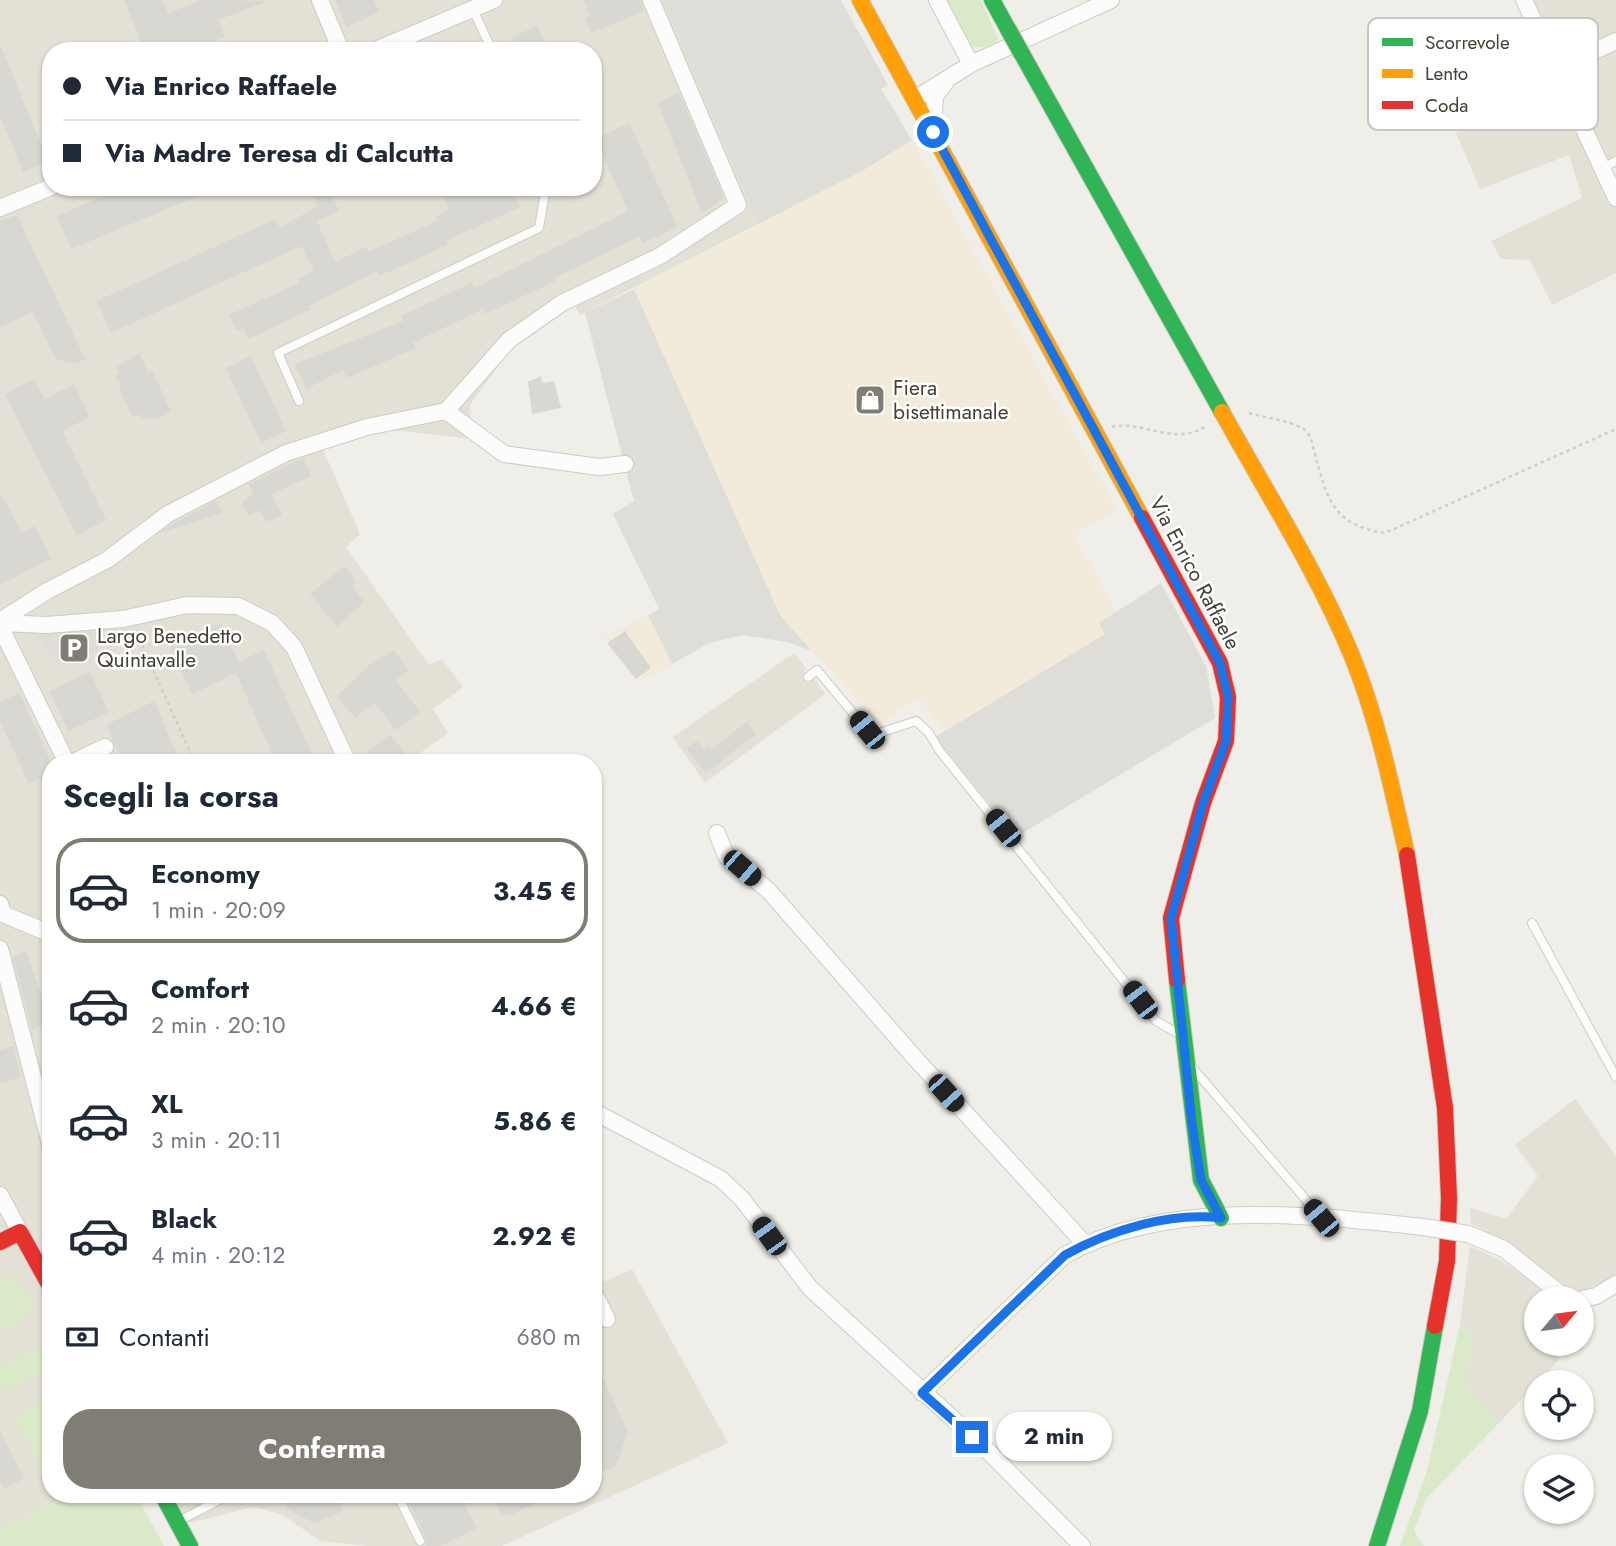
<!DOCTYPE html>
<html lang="it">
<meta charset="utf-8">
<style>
:root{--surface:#fff;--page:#f6f6f7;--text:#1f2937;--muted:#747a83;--line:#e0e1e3;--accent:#807d74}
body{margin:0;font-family:Jost,sans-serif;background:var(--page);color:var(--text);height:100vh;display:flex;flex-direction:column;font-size:26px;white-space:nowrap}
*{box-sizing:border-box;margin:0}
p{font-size:23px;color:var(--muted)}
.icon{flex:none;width:38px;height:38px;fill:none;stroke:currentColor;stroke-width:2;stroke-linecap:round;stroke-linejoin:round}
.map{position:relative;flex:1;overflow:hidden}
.details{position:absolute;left:42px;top:754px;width:560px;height:749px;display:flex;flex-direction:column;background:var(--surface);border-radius:28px;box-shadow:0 2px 5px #0004}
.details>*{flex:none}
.hud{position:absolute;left:42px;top:42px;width:560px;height:154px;border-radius:28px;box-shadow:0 2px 5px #0004;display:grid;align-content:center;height:154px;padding:0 21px;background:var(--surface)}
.needle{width:46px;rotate:61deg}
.buttons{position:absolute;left:1524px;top:1286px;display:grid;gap:14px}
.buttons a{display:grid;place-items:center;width:70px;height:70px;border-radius:50%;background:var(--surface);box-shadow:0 2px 5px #0004;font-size:35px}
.end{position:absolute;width:32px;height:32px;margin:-16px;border:9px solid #1a73e8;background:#fff;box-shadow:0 0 0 4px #fff}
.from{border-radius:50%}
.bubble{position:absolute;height:49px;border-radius:24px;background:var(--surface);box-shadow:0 2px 5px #0004;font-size:23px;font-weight:700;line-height:49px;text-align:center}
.car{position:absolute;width:21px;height:42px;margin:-21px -10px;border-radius:9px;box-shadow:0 0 5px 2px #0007;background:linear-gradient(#222 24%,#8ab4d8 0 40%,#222 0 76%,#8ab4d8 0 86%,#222 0)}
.hud b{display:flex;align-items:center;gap:24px;height:66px;font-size:26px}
.hud b+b{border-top:2px solid var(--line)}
.hud i{width:18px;height:18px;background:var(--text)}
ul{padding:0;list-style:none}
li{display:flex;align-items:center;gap:21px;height:105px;margin:0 14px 10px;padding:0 7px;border:4px solid transparent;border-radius:28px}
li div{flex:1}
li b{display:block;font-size:26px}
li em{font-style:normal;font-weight:700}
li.selected{border-color:var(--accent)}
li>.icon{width:63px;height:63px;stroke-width:1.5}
h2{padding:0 21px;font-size:32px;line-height:84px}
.pay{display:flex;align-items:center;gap:18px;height:77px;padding:0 21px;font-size:26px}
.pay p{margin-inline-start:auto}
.button{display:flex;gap:14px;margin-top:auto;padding:14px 21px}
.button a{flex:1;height:80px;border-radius:28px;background:var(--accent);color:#fff;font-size:28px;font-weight:700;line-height:80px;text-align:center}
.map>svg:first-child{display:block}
.residential{fill:#e3e0d5;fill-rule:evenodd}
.commercial{fill:#f2ebdb}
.green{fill:#daeac8}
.parking{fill:#deddd8}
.building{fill:#d9d7d1}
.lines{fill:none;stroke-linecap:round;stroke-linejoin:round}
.lane-casing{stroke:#cdccc6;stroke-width:10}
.street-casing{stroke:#cdccc6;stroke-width:18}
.fast-casing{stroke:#cecbbf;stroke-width:18}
.slow-casing{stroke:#cecbbf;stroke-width:18}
.jam-casing{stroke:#cecbbf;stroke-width:18}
.path{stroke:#d0ceca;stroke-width:2.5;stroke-dasharray:3.5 3.5;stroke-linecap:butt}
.lane{stroke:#fdfcfc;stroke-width:8}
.street{stroke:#fdfcfc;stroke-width:16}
.fast{stroke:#30b455;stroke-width:16}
.slow{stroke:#ff9f0a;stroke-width:16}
.jam{stroke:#e5322d;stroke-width:16}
.street-bridge-casing{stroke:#cdccc6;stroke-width:18;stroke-linecap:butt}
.fast-bridge-casing{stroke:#c7bda4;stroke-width:18;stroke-linecap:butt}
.street-bridge{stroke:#fdfcfc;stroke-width:16}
.fast-bridge{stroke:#30b455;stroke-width:16}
.route{stroke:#1a73e8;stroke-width:9}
.labels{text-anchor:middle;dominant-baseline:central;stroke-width:5;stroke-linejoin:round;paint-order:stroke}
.poi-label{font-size:21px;fill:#454035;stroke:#fff;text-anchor:start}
.street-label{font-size:21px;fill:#454035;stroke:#fff}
.key{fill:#fff;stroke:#c7c6c2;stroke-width:2}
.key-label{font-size:19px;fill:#454035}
</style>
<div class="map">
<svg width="1616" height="1546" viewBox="0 0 1616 1546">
<rect width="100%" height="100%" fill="#efeee8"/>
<!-- residential -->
<path class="residential" d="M0,0H663L758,224L580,315L574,305L535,331L508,352L470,405L472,439L402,431H369L322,447L360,534L346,547L429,665L442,659L463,687L433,709L448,733L406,763H51V1494L70,1495L0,1531ZM51,51H593V187H51Z
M1516,0H1616V166L1606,171L1616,190V273L1552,305L1530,260L1501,259L1491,241L1582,198L1569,155L1480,189L1456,133L1554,82Z
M794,653L806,668L804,672L810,680L814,677L825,694L705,783L673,737Z
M1575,1099L1616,1156V1275L1577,1294L1509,1243L1471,1224L1470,1208L1506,1219L1538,1176L1515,1145Z
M1470,1246L1500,1260L1555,1298H1536V1344H1552L1550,1347L1560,1359L1497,1425L1463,1381L1474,1338L1460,1324Z
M593,1259L604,1282L632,1269L728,1443L502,1546H366L320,1541L283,1515L254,1507L190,1523L162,1495L593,1494Z"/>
<!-- commercial -->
<path class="commercial" d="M912,140L1117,510L1074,535L1117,613L1100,623L1105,634L944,731L918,697L879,724L780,615L634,289L862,171Z
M648,615L672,664L638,682L604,637Z"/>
<!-- green -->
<path class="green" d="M944,0H981L998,39C988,52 975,46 961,44Z
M11,1276L16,1277L33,1305L26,1318L0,1333V1280Z
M1460,1324L1474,1338L1463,1381L1497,1425L1426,1499L1414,1531L1424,1546H1400L1427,1471Z
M51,1341V1367L5,1392L0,1383V1365Z
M51,1396V1477L47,1479L14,1417Z
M70,1495H136L164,1546H0V1531Z"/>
<!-- parking -->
<path class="parking" d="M663,0H841L888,85L881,89L912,140L862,171L758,224Z
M634,289L780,615L812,651L787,642L743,635L709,643L672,664L648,615L659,609L613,514L634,501L585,313Z
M1161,583L1206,666L1215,718L1016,837L935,737L1105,634L1099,623Z
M136,621L145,633L58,663L32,632Z"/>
<!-- building -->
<path class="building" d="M124,0H163L168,13L202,0L268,1L218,20L225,37L186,51H145Z
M335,0H374L379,12L347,27Z
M584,0H641L644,11L591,33L585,19L590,16Z
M537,26L548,51H518L512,37Z
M0,44L48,162L23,172L0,116Z
M679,92L724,198L702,213L658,104Z
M629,123L678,227L643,243L640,236L554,278L556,281L485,314L483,309L413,343L416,348L347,378L343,370L306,389L295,364L403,321L401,316L471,283L474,288L628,211L595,139Z
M124,187H220L71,249L57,216Z
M308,187H328L339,211L317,221L335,262L367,247L368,252L437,221L435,217L449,209L439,187H511L520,207L446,241L448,245L379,276L377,271L309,306L312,309L248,339L243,328L237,331L229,315L299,283L297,279L314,271L301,246L111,333L97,301L275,219L280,228L317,206Z
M17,215L85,359L76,364L56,359L33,312L0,327V221Z
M139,353L148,372L152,370L171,412L157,419L153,417L143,419L140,414L133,417L120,390L121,384L115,377L119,372L116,368Z
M251,356L286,431L261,443L226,368Z
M541,376L542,383L554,381L561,408L532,414L528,382Z
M34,379L45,399L74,384L90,417L62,431L106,520L77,535L5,394Z
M303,458L311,476L272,494L282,515L266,522L260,510L248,516L242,502L253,494L249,484Z
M0,493L22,532L35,526L51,559L0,585Z
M216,501L222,513L160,533L174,523Z
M345,566L357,582L353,586L364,602L337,627L310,594Z
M220,623L239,662L264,650L316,763H276L236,673L192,694L170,646Z
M625,631L651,668L636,679L607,643Z
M394,650L409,670L396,680L420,712L396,730L375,703L355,718L337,696L368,666Z
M90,672L109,712L68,731L49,691Z
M20,693L51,763V775L29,783L0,722V702Z
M154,701L181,763H123L106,725Z
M747,722L756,734L706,773L686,748L697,741L704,750L709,747L711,749Z
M390,734L409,758L403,763H371L364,755Z
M26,951L51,1023L32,1029L13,957Z
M13,1046L21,1077L0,1083V1050Z
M593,1357L628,1431L616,1466L593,1476Z
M0,1430L24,1478L4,1489L0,1481Z
M287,1494H335L343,1511L314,1523L287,1509Z
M426,1494H444L459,1504L464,1502L477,1528L440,1546H426V1538L409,1503Z
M491,1494H554L511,1515L501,1514Z"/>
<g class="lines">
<!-- lane casing -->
<g class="lane-casing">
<path id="lane" d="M473,9L492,51
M1601,169L1616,161
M299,401L278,353L539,228L546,187
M808,677L817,670L867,730L876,734L916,721L929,733L939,750L1156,1021L1179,1034
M1532,923L1616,1077
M1191,1066L1319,1215
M397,1494L420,1541
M179,1521L221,1499L219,1494"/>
</g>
<!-- street casing -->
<g class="street-casing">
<path id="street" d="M320,0L341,51
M937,0L971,64
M1524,0L1616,198
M373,51L494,0
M1556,69L1616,41
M915,99L971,64L1111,0
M933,131L935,96L945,83
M0,208L51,187
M446,411L504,454L599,467L625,464
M0,621L47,591L107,560L168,514L286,453L367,427L446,411L509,340L562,303L660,256L738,205L651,0
M0,623L47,625L123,619L187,605L238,606L272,623L294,647L348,763
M0,626L67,763
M72,763L105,747
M717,833L726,856L769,891L915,1058L1085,1244
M0,904L3,914L51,934
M0,949L51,1147
M593,1111L721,1179L742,1199L810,1288L988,1451L1082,1546
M0,1195L20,1232
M1468,1234L1504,1249L1562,1295L1571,1298
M593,1291L607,1319
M1582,1299L1596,1296L1616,1284
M922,1393L1065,1255C1167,1198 1311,1215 1423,1227"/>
</g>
<!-- fast casing -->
<g class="fast-casing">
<path id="fast" d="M992,0L1008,29
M1022,54L1222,412
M1177,980L1201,1180L1221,1218
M162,1494L190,1546
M1377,1546L1420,1411L1435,1326"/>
</g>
<!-- slow casing -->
<g class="slow-casing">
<path id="slow" d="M860,0L1142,518
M1222,412C1266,492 1317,571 1352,656C1378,720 1392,788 1407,855"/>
</g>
<!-- jam casing -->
<g class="jam-casing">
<path id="jam" d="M1142,518L1220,663L1228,697L1226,741L1203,803L1171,918L1177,980
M1407,855L1445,1108L1449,1198L1447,1261L1435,1326
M0,1242L20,1232L51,1288"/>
</g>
<!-- path -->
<path class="path" d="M1249,413C1266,418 1287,420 1302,428C1310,432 1312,442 1314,451C1327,497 1331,525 1385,533L1616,429
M1112,427C1144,420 1175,447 1206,426
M136,632L195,763"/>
<!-- lane -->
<use href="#lane" class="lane"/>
<!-- street -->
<use href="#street" class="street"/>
<!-- fast -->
<use href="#fast" class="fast"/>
<!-- slow -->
<use href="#slow" class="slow"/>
<!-- jam -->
<use href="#jam" class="jam"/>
<!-- street-bridge casing -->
<g class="street-bridge-casing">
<path id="street-bridge" d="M1423,1227L1468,1234"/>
</g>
<!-- fast-bridge casing -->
<g class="fast-bridge-casing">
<path id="fast-bridge" d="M1008,29L1022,54"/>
</g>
<!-- street-bridge -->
<use href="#street-bridge" class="street-bridge"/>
<!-- fast-bridge -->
<use href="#fast-bridge" class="fast-bridge"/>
</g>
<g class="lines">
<!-- route -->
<path class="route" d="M933,132L1220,663L1228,697L1226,741L1203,803L1171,918L1192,1124L1201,1180L1221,1218C1170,1212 1110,1230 1065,1255L922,1393L972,1437"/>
</g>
<!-- icons -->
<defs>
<g id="shop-square" transform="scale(1.575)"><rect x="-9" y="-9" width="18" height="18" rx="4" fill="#807d74" stroke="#fff"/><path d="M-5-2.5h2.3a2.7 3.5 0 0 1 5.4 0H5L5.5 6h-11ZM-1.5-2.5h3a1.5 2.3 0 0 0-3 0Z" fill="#fff"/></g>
<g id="parking-square" transform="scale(1.575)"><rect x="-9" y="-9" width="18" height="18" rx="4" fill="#807d74" stroke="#fff"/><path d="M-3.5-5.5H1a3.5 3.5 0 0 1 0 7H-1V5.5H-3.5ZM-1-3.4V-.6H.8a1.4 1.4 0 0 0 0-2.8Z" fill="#fff"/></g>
</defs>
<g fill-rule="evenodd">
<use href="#shop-square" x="870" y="400"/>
<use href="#parking-square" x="74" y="648"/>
</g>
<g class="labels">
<!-- poi labels -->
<g class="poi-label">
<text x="893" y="388">Fiera<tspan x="893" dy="24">bisettimanale</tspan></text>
<text x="97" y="636">Largo Benedetto<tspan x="97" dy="24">Quintavalle</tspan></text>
</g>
<!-- street labels -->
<g class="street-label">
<text transform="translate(1195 573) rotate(62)">Via Enrico Raffaele</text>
</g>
</g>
<!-- legend -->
<rect x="1368" y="18" width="230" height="112" rx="10" class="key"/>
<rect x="1382" y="38" width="31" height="8" fill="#30b455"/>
<rect x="1382" y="69" width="31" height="9" fill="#ff9f0a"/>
<rect x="1382" y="101" width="31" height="8" fill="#e5322d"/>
<g class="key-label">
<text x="1425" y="49">Scorrevole</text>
<text x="1425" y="80">Lento</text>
<text x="1425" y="112">Coda</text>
</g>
</svg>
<div class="buttons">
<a><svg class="needle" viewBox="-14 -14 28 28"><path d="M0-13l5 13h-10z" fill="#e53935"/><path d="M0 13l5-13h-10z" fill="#747a83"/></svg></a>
<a><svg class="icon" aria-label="locate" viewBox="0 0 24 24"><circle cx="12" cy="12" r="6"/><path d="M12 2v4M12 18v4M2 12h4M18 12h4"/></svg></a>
<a><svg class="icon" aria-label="layers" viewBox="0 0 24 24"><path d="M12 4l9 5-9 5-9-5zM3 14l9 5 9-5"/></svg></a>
</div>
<i class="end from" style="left:933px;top:132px"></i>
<i class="end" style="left:972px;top:1437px"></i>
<div class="bubble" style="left:996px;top:1412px;width:116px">2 min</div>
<i class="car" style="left:867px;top:730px;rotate:321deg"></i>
<i class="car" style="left:1003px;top:828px;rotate:321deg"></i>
<i class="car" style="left:742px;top:868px;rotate:131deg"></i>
<i class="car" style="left:1140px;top:1000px;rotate:323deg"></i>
<i class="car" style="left:946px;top:1093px;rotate:138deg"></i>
<i class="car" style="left:1321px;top:1218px;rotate:320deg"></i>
<i class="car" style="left:769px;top:1236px;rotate:324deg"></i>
<div class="hud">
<b><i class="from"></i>Via Enrico Raffaele</b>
<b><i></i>Via Madre Teresa di Calcutta</b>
</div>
<section class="details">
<h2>Scegli la corsa</h2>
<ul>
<li class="selected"><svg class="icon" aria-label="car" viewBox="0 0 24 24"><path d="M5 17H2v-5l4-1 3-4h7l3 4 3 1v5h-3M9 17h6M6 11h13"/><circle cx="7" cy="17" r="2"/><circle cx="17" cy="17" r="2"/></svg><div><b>Economy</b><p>1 min · 20:09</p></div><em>3.45 €</em></li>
<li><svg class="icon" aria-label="car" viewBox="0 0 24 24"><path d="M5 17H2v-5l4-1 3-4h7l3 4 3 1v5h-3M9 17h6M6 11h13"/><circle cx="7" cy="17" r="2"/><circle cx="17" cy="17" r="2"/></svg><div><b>Comfort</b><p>2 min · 20:10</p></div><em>4.66 €</em></li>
<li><svg class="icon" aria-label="car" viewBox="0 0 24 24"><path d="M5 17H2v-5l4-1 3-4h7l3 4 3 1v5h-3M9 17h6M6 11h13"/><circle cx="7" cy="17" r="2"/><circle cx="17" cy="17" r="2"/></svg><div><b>XL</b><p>3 min · 20:11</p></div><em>5.86 €</em></li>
<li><svg class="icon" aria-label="car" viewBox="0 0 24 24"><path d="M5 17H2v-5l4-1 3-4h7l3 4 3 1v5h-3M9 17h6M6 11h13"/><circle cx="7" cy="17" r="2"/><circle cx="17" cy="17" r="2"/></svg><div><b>Black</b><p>4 min · 20:12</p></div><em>2.92 €</em></li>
</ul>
<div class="pay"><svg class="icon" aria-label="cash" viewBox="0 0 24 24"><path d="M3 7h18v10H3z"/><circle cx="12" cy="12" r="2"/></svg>Contanti<p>680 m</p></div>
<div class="button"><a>Conferma</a></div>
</section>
</div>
